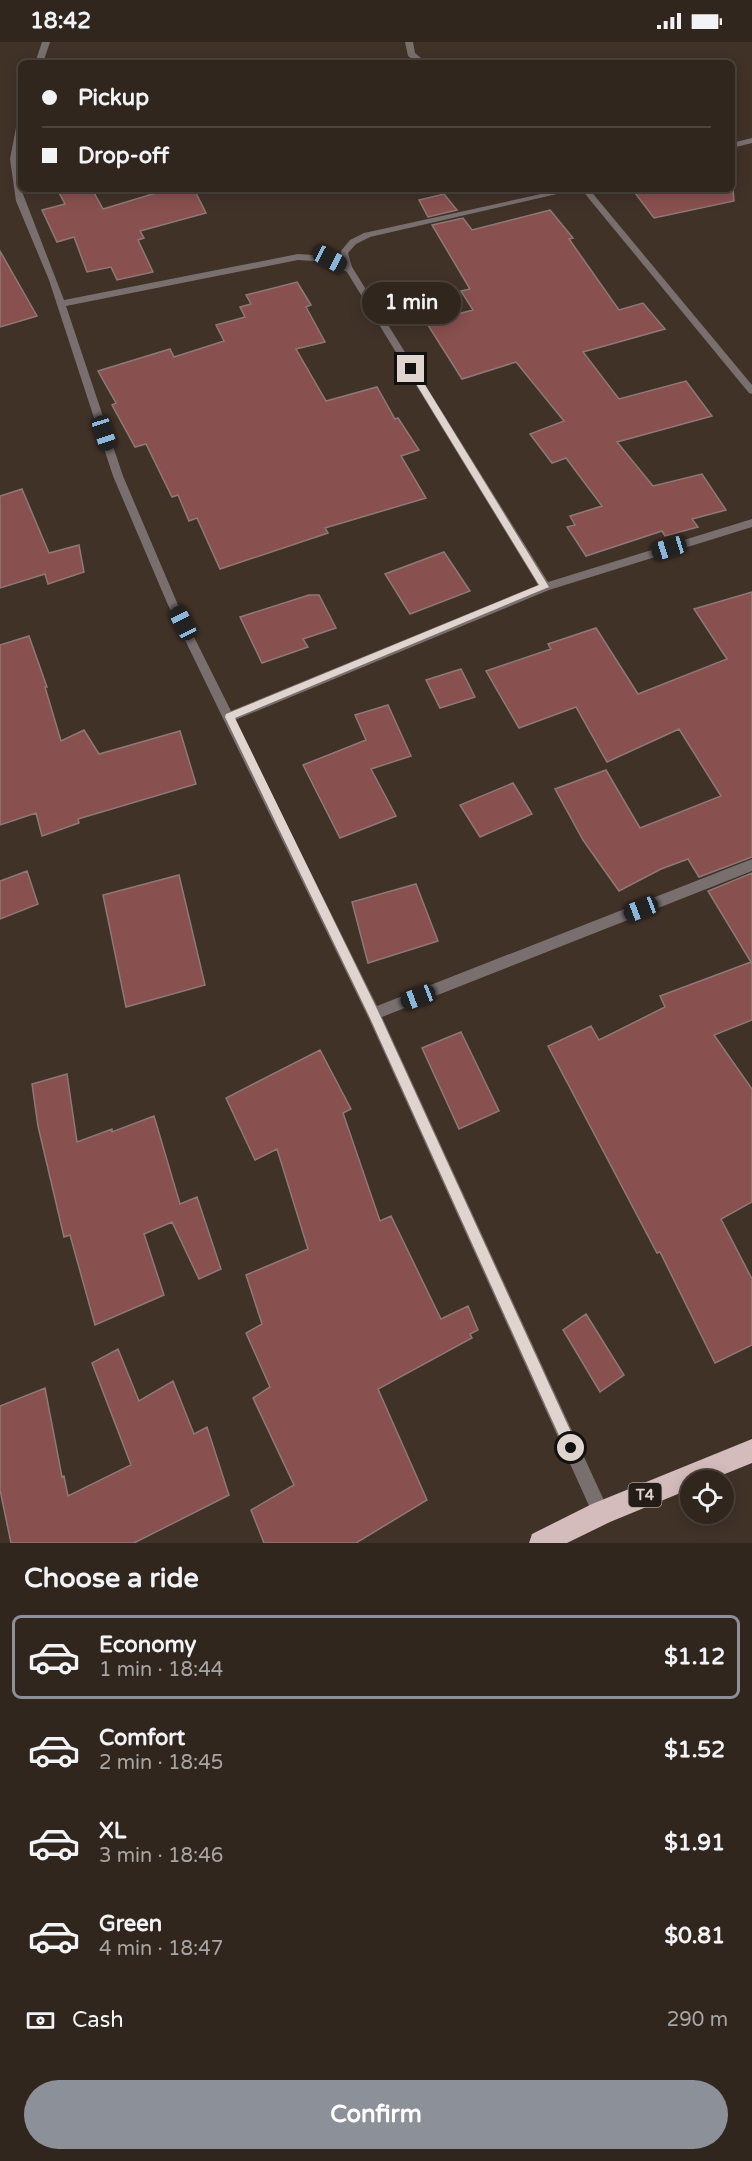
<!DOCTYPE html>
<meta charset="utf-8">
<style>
:root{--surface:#31261e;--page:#392e27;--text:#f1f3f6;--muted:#a8a5a4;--line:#4c433c;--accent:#8c9099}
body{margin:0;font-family:"Varela Round",sans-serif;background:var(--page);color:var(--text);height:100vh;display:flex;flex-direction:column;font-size:22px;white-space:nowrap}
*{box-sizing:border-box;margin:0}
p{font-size:20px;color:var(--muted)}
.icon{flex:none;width:33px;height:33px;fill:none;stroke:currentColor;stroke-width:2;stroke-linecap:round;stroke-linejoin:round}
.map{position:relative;height:1501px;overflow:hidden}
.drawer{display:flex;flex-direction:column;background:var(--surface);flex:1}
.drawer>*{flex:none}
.guide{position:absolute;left:18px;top:18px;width:717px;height:132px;border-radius:9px;box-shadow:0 3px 15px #0003,0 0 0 2px var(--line);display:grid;align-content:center;height:132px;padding:0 24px;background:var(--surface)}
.buttons{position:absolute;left:680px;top:1428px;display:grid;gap:12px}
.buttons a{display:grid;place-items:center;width:54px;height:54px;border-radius:50%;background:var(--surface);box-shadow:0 3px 15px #0003,0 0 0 2px var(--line);font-size:30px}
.end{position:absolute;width:27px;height:27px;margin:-14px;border:8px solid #dfd5ce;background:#111;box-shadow:0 0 0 3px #111}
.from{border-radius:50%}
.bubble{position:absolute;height:42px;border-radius:21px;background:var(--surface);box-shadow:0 3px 15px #0003,0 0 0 2px var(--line);font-size:20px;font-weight:700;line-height:42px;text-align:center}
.car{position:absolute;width:18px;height:36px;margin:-18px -9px;border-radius:8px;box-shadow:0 0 4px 2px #0007;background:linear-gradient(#222 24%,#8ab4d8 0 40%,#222 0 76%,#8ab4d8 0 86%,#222 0)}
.guide b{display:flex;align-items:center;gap:21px;height:57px;font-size:22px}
.guide b+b{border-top:2px solid var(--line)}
.guide i{width:15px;height:15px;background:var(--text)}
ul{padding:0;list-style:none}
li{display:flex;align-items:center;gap:18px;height:84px;margin:0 12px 9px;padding:0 12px;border:3px solid transparent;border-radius:9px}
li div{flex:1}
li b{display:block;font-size:22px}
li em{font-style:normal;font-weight:700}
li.current{border-color:var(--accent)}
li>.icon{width:54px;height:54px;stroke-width:1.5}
h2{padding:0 24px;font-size:27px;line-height:72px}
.pay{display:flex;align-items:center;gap:15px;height:66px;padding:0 24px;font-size:22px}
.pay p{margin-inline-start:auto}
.primary-button{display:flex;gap:12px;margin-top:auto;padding:12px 24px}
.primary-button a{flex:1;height:69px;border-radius:36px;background:var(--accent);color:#fff;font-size:24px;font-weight:700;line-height:69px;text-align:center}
.status{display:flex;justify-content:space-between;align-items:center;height:42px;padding:0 30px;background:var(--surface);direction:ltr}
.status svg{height:16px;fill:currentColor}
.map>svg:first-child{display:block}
.building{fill:#88504f;stroke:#8f7877;stroke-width:1.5}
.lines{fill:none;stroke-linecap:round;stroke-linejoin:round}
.street{fill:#796f6f;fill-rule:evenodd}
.highway{fill:#d5bcbc;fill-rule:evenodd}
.route{fill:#dfd5ce}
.labels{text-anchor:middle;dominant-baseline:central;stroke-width:4.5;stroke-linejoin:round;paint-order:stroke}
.shield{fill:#231c17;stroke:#a79e97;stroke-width:1.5}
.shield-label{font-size:15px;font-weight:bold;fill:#dfd5ce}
</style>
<div class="status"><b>18:42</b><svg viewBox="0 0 49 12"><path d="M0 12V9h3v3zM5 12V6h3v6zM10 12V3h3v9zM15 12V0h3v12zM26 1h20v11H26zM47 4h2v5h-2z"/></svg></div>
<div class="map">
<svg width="752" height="1501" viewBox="0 0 752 1501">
<rect width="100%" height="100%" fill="#413228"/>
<!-- building -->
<path class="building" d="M57,147H92L103,167L169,147H194L206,171L140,189L144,196L138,198L153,230L117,238L111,225L87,230L74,195L57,200L42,168L65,162Z
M632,147H733L734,159L654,176Z
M444,152L457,168L428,175L419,158Z
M550,168L573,196L569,197L619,268L643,261L665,287L583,310L619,357L686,339L712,374L617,400L653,444L702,432L726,468L692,477L698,485L665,494L662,489L586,514L567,485L575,483L570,474L602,464L566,416L552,421L530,392L564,379L516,320L462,337L426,280L473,268L461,249L470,247L432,183L463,176L472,188Z
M0,209L37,274L0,285Z
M297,240L311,263L306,265L325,300L296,307L326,359L377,345L395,377L398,376L419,408L401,414L426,456L325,486L328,491L220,527L197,476L189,479L178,453L172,455L146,402L135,405L112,363L116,361L98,329L170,307L174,315L224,299L216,283L245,275L240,265L251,262L246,253Z
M22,447L49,511L79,503L84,530L48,542L45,532L0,546V454Z
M444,510L470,549L410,572L385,532Z
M752,550V815L699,835L688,817L661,827L619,849L583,798L555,747L606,728L640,786L721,754L679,687L607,720L576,665L519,686L486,629L551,607L548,602L596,586L638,652L727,617L694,567Z
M309,553H319L336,586L303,597L308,605L262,621L240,575Z
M29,594L47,645H45L61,699L84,688L99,712L180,689L196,742L78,777L79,781L42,794L36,771L0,783V603Z
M461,627L475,655L440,666L426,638Z
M388,663L411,714L371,727L396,774L340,796L303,723L366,698L355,673Z
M513,741L532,772L480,795L460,763Z
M27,829L38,862L0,877V839Z
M752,831V978L714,993L752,1047V1160L721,1177L752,1237V1303L715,1321L660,1210L657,1211L548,1004L591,984L599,998L665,965L660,954L751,920L708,849Z
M179,833L205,943L126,965L103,853Z
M416,842L438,899L368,921L352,860Z
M461,990L499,1069L459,1087L422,1006Z
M320,1008L351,1067L343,1071L380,1179L391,1174L441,1277L468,1264L478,1288L470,1292L472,1296L378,1347L427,1458L356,1501H264L251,1468L294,1443L253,1356L270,1345L246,1291L262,1282L246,1233L308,1207L277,1107L255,1118L226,1056Z
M67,1032L77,1100L112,1087V1090L154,1074L180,1162L197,1155L221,1227L199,1237L172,1180L144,1192L164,1253L95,1283L70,1193L64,1195L38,1084L32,1042Z
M586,1272L624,1333L600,1350L563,1288Z
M118,1307L139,1359L173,1339L194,1392L207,1385L229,1453L134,1501H11L0,1448V1364L45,1346L62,1435L64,1434L68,1454L131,1423L92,1321Z"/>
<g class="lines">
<!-- street -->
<path class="street" d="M42,0H50L43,21H35Z
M405,0H413L415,11L427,21H418L408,14Z
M18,75H21V100L18,117L21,147L64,258L298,212L330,214L342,220L341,209L350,198L364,191L564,147H579L370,195L356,202L348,211L352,225L548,540L752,477V485L549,548L235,678L377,964L752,817V829L382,975L607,1465L609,1471L607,1477L601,1479L595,1477L369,977L168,563L113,434L49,238L16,159L10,117ZM298,218L328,220L347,230L538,543L231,669L178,563L123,434L66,264Z
M752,96V101L732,106V101Z
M581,147H589L752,343V352L749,351Z"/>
<!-- highway -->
<path class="highway" d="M752,1397V1421L710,1438H690V1447L610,1480L567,1501H529L532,1492L592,1462Z"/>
</g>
<!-- route -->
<path class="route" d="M411,324L414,325L549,545L235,676L378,969L576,1401L578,1406L576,1411L571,1412L567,1411L370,976L225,675L226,672L539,543L407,327Z"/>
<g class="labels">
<!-- shield labels -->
<rect class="shield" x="628.5" y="1441" width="33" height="24" rx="4.5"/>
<g class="shield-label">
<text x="645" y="1453">T4</text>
</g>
</g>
</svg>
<div class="buttons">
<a><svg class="icon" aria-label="locate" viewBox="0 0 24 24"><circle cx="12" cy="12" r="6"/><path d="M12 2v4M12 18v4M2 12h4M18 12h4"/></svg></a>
</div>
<i class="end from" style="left:571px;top:1406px"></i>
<i class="end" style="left:411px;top:327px"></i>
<div class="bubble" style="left:362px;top:240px;width:99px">1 min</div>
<i class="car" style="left:330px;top:217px;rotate:118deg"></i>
<i class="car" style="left:104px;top:391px;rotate:162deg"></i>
<i class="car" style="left:669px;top:506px;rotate:253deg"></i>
<i class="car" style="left:183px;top:581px;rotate:333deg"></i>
<i class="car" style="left:641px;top:867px;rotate:249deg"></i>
<i class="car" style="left:418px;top:955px;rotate:249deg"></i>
<div class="guide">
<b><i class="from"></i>Pickup</b>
<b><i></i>Drop-off</b>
</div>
</div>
<section class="drawer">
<h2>Choose a ride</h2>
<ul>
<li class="current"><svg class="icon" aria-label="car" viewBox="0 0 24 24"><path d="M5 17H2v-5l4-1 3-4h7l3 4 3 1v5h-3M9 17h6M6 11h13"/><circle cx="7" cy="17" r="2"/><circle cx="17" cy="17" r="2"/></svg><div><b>Economy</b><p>1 min · 18:44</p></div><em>$1.12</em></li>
<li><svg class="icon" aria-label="car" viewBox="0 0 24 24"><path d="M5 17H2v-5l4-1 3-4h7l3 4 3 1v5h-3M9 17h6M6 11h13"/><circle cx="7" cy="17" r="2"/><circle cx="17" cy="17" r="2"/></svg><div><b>Comfort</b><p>2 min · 18:45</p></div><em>$1.52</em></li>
<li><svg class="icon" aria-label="car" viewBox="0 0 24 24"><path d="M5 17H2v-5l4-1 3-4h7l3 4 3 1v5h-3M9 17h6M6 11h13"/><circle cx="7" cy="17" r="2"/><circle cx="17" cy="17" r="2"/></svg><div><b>XL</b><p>3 min · 18:46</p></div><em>$1.91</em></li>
<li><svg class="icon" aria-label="car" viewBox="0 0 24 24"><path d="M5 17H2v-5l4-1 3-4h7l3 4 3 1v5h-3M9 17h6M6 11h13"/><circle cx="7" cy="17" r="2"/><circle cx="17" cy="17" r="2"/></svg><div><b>Green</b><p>4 min · 18:47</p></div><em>$0.81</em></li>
</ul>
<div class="pay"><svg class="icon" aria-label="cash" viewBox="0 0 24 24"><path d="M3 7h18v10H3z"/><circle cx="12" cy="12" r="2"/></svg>Cash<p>290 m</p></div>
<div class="primary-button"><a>Confirm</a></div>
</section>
